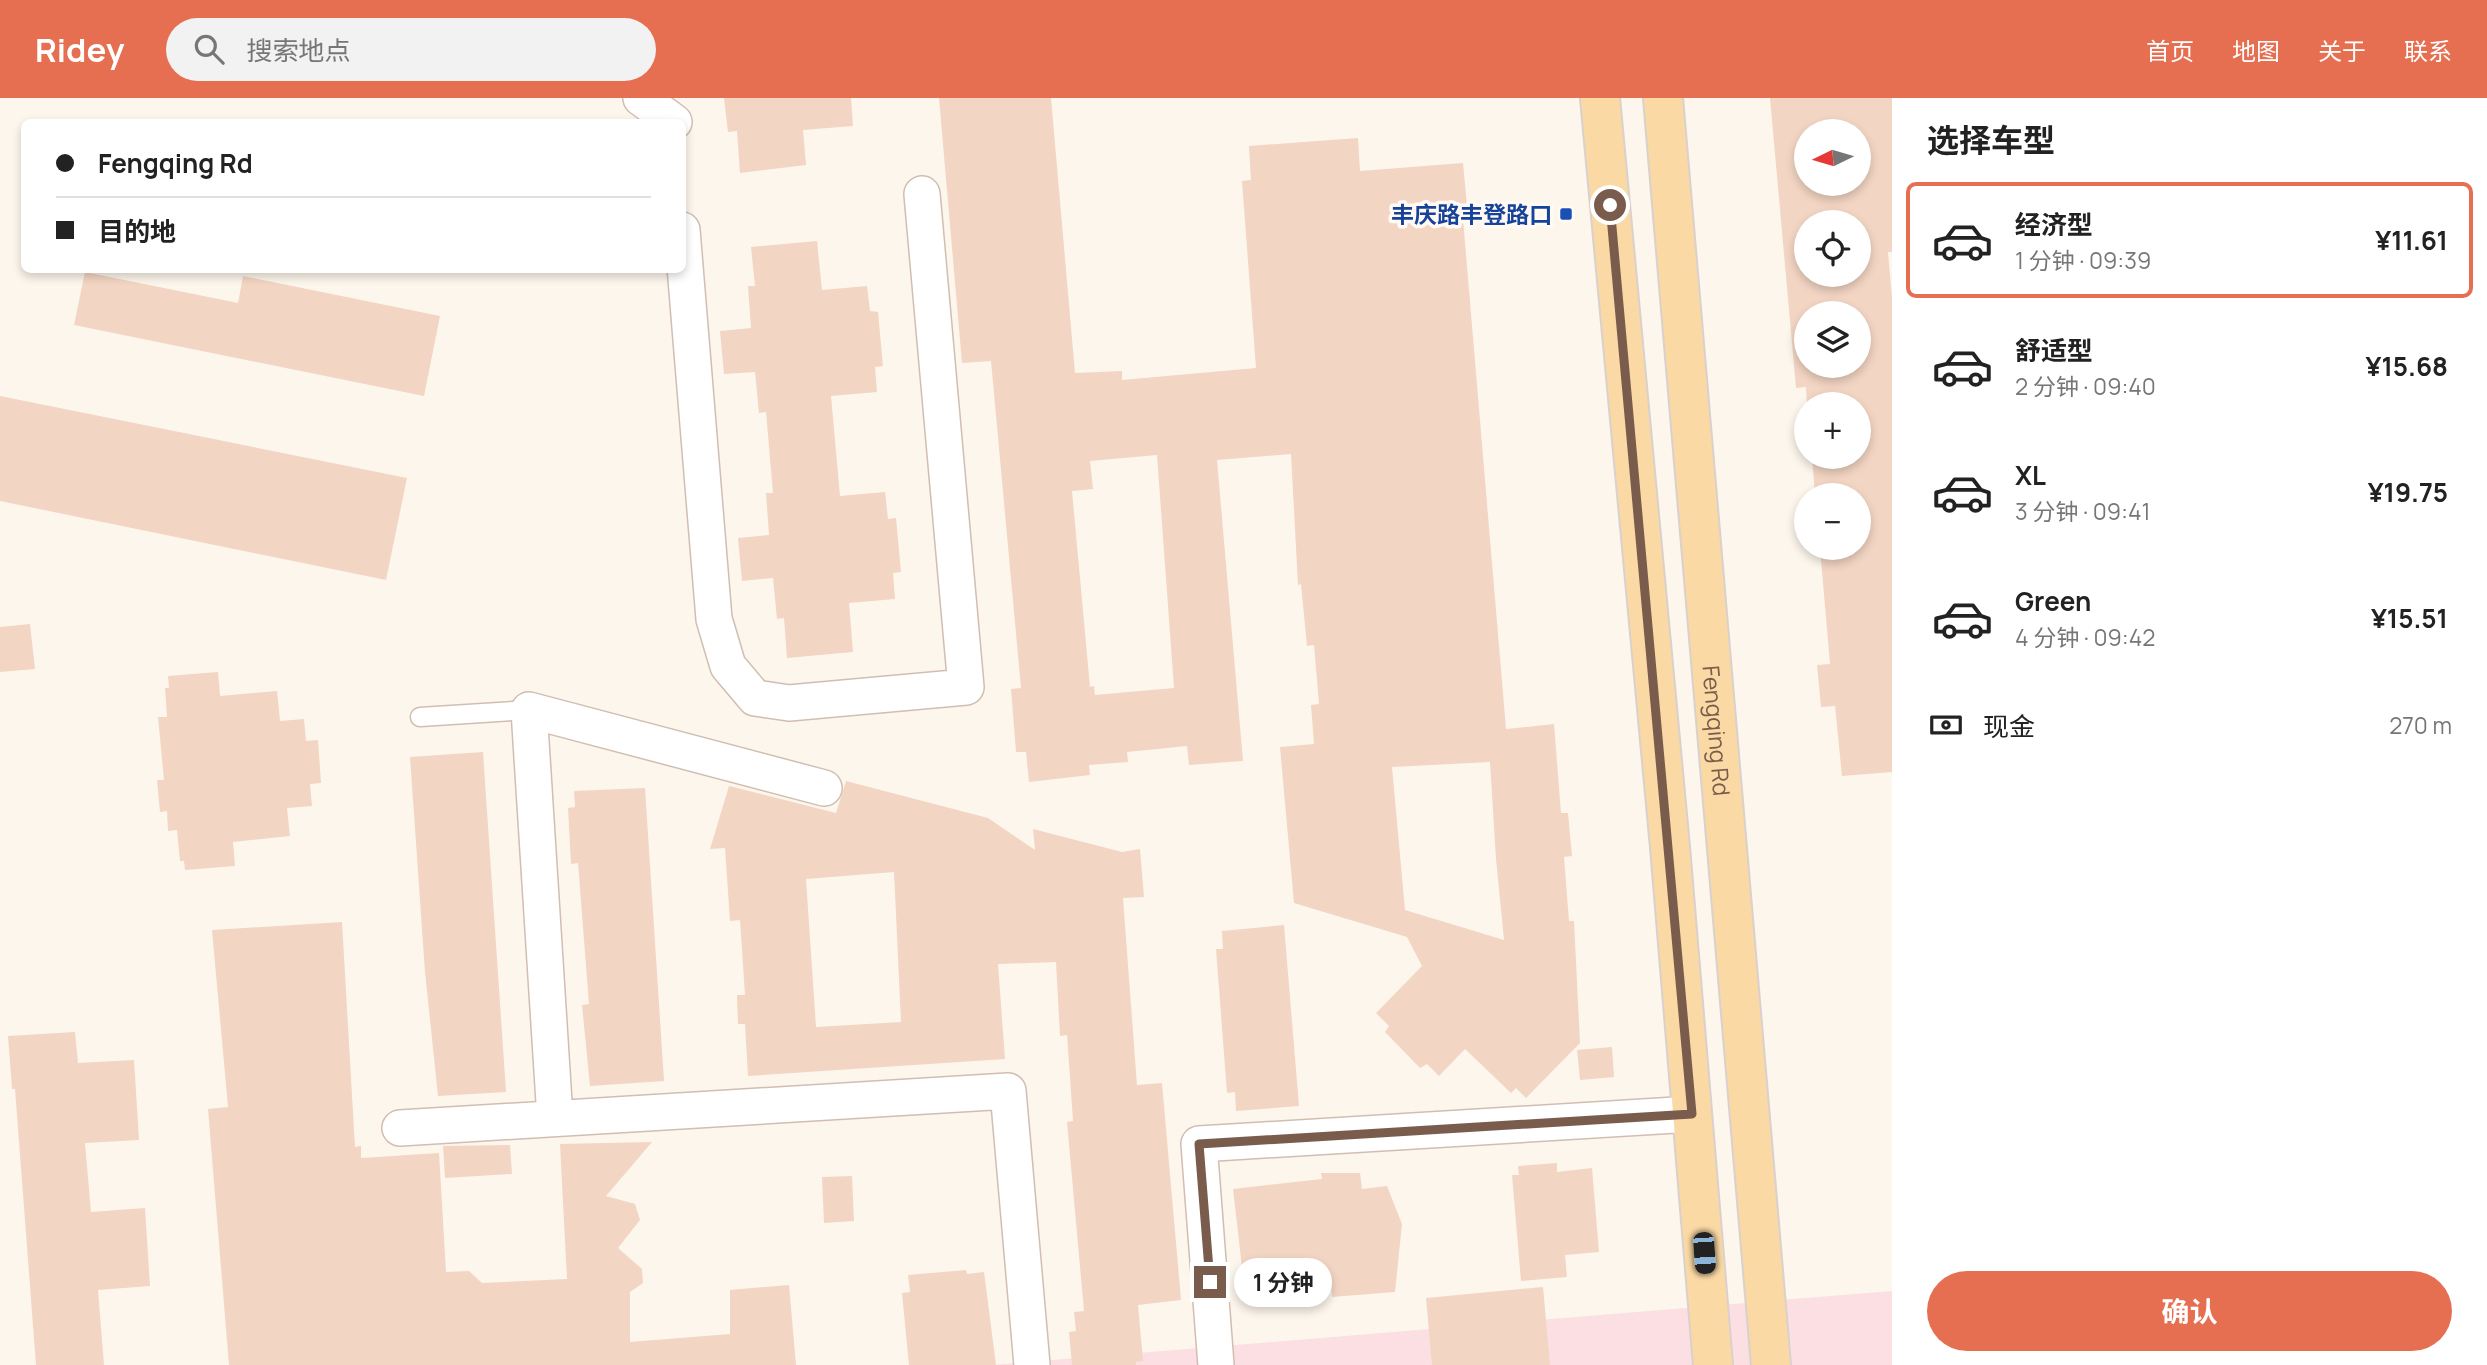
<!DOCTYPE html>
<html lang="zh">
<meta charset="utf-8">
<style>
:root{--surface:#fff;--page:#f2f2f2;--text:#222;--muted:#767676;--line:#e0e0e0;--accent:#e76f51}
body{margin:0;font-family:Manrope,"Noto Sans SC",sans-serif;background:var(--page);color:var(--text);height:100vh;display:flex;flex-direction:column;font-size:26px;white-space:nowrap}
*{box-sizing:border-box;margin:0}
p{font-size:23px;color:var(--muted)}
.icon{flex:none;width:38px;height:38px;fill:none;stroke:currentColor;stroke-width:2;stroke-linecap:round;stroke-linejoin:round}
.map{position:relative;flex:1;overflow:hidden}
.drawer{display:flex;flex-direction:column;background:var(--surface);width:595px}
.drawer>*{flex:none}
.top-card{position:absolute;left:21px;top:21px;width:665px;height:154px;border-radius:10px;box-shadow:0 4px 10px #0003;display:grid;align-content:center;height:154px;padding:0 35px;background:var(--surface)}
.needle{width:46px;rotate:265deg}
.buttons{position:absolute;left:1794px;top:21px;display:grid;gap:14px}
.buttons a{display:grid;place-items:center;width:77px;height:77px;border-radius:50%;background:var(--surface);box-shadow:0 4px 10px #0003;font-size:35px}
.end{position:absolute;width:32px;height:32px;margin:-16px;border:9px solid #7a5c4d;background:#fff;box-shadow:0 0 0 4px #fff}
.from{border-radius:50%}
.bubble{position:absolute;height:49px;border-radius:24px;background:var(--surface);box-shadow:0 4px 10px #0003;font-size:23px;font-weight:700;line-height:49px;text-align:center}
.car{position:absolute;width:21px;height:42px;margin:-21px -10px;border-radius:9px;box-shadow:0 0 5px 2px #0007;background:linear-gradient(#222 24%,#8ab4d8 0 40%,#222 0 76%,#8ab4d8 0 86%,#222 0)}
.top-card b{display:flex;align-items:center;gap:24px;height:66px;font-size:26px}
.top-card b+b{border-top:2px solid var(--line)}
.top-card i{width:18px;height:18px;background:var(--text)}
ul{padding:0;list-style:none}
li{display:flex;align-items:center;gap:21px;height:116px;margin:0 14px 10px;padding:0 21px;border:4px solid transparent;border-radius:10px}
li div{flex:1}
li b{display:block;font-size:26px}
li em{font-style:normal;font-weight:700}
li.on{border-color:var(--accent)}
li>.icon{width:63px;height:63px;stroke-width:1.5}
h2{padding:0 35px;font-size:32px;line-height:84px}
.pay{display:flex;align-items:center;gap:18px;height:77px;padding:0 35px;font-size:26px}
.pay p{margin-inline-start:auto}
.cta{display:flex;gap:14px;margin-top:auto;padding:14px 35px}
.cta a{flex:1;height:80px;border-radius:42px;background:var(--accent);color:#fff;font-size:28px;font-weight:700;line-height:80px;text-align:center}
header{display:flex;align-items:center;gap:42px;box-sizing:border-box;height:98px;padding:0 35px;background:var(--accent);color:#fff}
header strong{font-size:33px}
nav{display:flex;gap:38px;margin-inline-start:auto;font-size:24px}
.search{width:490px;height:63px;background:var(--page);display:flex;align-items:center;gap:18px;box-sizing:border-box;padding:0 24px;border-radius:38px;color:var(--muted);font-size:26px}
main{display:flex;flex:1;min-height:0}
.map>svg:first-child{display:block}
.medical{fill:#fbdfe3}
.building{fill:#f3d5c3;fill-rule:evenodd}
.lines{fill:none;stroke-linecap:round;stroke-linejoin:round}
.lane-casing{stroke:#d1beb0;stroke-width:21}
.street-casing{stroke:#d1beb0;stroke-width:38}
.primary-casing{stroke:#dad1cd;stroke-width:42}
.lane{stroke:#fff;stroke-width:18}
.street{stroke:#fff;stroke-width:35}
.primary{stroke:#fbd9a5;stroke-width:38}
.route{stroke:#7a5c4d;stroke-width:9}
.transit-dot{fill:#1a4fb4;stroke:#fffaf3;stroke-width:2.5}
.labels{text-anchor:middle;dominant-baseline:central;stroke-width:7;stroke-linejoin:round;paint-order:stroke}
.transit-label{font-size:23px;font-weight:bold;fill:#164399;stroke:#fffaf3;text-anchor:end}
.street-label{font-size:23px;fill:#7a5c4d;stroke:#fffaf3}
</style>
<header>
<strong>Ridey</strong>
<div class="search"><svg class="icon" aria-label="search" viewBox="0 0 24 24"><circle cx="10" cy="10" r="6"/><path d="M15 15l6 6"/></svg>搜索地点</div>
<nav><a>首页</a><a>地图</a><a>关于</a><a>联系</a></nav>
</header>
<main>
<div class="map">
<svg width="1892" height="1267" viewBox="0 0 1892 1267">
<rect width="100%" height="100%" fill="#fdf6ec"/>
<!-- medical -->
<path class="medical" d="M1892,1193V1267H992Z"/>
<!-- building -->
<path class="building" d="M724,0H851L853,28L803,32L806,67L740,75L737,33L728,34Z
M939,0H1051L1075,275L1122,273V282L1256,270L1242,83L1251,82L1249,48L1358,40L1360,73L1463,65L1467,108L1462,109L1506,631L1554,626L1561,715H1568L1572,758L1564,759L1569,823H1574L1580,945L1526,1000L1516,990L1511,995L1465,951L1439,978L1427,966L1420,970L1385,934L1389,928L1376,915L1422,868L1407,839L1294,805L1280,649L1314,646L1311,607L1319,606L1314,547L1307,548L1301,486L1298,487L1291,356L1217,362L1243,663L1189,667L1187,648L1127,654L1128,664L1089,667L1090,677L1029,684L1026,654H1016L1011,591L1021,590L991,263L962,265ZM1157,357L1174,590L1095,597L1094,588L1090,589L1072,393L1093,391L1090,363ZM1490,664L1496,761L1504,842L1405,812L1392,669Z
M1770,0H1892V154H1888L1892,199V674L1842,678L1835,608L1821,609L1817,567L1830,566L1820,450H1858V397H1815L1812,359H1858V306H1807L1806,289L1796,290ZM1806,33H1858V86H1806ZM1806,124H1858V177H1806ZM1806,215H1858V268H1806Z
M817,143L822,192L867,188L870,213L878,214L883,268L875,269L877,294L831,298L840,398L885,394L888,421L896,420L901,474L893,475L895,501L849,505L853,554L787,560L784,520L777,521L773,480L742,483L738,440L769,437L766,395H773L766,314L759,315L755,274L724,276L720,233L751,230L748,188H755L751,149Z
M85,174L238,205L243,178L440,218L424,298L74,227Z
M0,298L407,380L386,482L0,403Z
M30,526L35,571L0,574V529Z
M218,574L220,598L277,593L280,623L304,621L306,643L318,642L321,685L310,686L312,708L287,710L290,738L233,744L235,768L185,772L184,763H180L177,732L168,733L167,713L160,714L157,682H164L158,619H167L165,590H169L168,578Z
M483,654L506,994L438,998L425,874L410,659Z
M846,683L988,720L1035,752L1033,731L1122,754L1140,751L1144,799L1123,800L1137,987L1162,985L1181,1202L1138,1207L1143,1263L1136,1264V1267H1072L1069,1234L1076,1233L1074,1214L1084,1213L1067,1024L1073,1023L1067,937L1060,938L1056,864L998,866L1005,961L748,978L745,926H738L737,897H745L740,822L730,823L725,750L710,751L729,688L836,715ZM894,774L901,924L816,929L806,781Z
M645,690L664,983L590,988L582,907L589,906L578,765L571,766L568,710L575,709L574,693Z
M342,824L355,1049L361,1048V1060L439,1055L446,1174L469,1173L482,1185L567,1181L560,1046L652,1044L606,1098L635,1106L640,1122L618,1150L642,1171L643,1185L630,1194V1244L730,1236V1192L789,1187L796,1267H229L208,1011L228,1009L212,832Z
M1284,827L1299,1008L1236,1013L1235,994L1227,995L1216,851H1223L1222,833Z
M75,934L78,965L134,962L139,1042L85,1045L91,1114L145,1110L150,1188L98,1192L104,1267H36L15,991H12L8,938Z
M1612,949L1614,979L1580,982L1577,952Z
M510,1047L512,1076L445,1080L443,1048Z
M1557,1065V1074L1592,1070L1599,1154L1565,1157L1567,1179L1521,1183L1512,1077H1519L1518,1068Z
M1321,1075H1360L1362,1091L1387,1088L1402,1126L1395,1194L1332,1199L1330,1177L1244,1187L1233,1091L1322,1081Z
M852,1078L854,1123L824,1125L822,1079Z
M966,1172L967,1176L984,1174L996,1267H909L902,1195L910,1194L908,1177Z
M1543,1189L1550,1267H1432L1426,1200Z"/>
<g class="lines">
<!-- lane casing -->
<g class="lane-casing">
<path id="lane" d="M420,619L529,612"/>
</g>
<!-- street casing -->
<g class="street-casing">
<path id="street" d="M641,0L674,24
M682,132L714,521L728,568L755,600L789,605L966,589L922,96
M555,1020L529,612L824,690
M400,1030L1008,993L1032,1267
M1216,1267L1199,1046L1692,1016"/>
</g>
<!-- primary casing -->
<g class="primary-casing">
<g id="primary">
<path d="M1600,0L1670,749L1713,1267"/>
<path id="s1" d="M1663,0L1771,1267"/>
</g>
</g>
<!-- lane -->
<use href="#lane" class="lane"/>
<!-- street -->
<use href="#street" class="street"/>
<!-- primary -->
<use href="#primary" class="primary"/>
</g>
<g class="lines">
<!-- route -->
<path class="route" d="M1210,1184L1199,1046L1692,1016L1610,107"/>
</g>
<!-- markers -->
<rect class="transit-dot" x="1559" y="109" width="14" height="14" rx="3.5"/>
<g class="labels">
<!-- transit labels -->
<g class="transit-label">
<text x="1552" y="116">丰庆路丰登路口</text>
</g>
<!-- street labels -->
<g class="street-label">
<text stroke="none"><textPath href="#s1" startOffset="635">Fengqing Rd</textPath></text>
</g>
</g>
</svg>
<div class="buttons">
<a><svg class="needle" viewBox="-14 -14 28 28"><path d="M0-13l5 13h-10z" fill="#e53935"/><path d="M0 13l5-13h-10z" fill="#767676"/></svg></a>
<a><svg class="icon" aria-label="locate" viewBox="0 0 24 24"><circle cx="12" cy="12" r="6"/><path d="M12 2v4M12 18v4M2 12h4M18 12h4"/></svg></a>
<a><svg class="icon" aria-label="layers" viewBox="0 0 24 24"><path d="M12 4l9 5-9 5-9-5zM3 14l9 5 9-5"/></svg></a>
<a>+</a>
<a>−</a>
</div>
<i class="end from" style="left:1610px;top:107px"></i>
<i class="end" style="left:1210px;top:1184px"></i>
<div class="bubble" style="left:1234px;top:1160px;width:98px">1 分钟</div>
<i class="car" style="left:1704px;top:1155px;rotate:176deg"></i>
<div class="top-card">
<b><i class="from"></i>Fengqing Rd</b>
<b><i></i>目的地</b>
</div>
</div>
<section class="drawer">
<h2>选择车型</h2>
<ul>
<li class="on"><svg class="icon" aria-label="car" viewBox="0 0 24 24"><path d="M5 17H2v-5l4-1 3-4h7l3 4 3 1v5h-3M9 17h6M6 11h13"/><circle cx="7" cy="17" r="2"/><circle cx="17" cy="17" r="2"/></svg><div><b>经济型</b><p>1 分钟 · 09:39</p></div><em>¥11.61</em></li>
<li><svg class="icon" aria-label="car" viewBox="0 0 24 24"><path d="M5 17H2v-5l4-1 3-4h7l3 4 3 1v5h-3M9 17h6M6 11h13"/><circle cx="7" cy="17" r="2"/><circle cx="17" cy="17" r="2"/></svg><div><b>舒适型</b><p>2 分钟 · 09:40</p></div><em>¥15.68</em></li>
<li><svg class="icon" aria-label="car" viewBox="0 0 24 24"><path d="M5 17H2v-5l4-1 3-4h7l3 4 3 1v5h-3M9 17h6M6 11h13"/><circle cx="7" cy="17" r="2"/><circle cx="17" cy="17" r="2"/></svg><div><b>XL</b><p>3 分钟 · 09:41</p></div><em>¥19.75</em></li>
<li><svg class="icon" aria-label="car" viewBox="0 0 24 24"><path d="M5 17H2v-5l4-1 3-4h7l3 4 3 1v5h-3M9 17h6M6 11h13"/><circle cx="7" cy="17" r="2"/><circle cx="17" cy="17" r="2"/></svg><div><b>Green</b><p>4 分钟 · 09:42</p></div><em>¥15.51</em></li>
</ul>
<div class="pay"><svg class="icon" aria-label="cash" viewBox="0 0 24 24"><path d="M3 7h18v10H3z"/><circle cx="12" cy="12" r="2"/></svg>现金<p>270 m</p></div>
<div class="cta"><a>确认</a></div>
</section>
</main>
